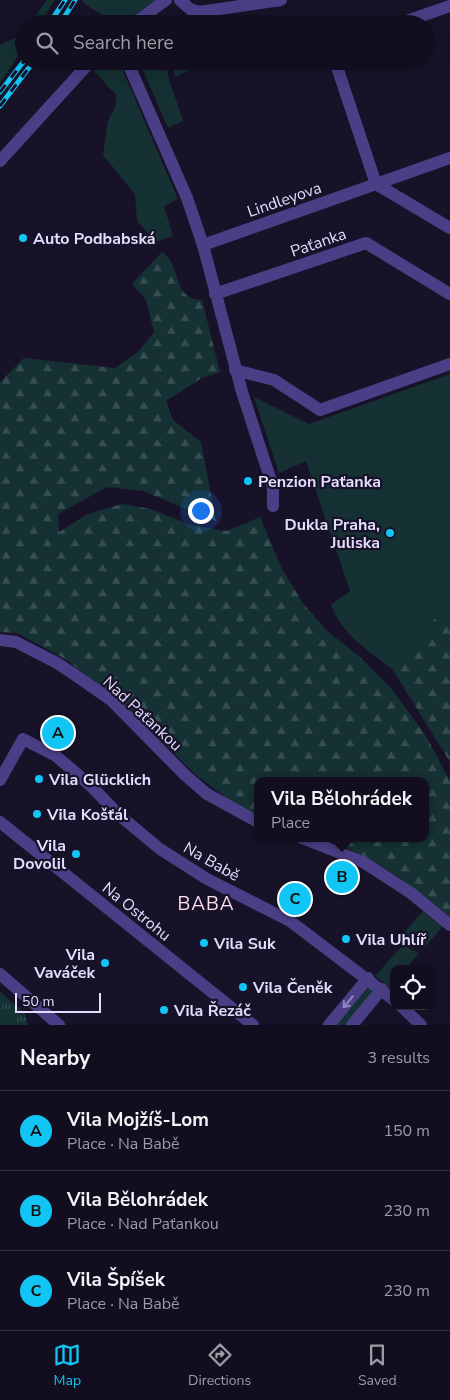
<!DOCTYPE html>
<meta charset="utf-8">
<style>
:root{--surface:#120e1f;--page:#1f1c2c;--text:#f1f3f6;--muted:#9c9ca4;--line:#312e3d;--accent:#11c5f5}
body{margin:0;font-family:"Nunito Sans",sans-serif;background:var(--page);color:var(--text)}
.controls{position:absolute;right:15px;bottom:15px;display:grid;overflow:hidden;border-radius:10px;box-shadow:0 5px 20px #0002}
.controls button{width:45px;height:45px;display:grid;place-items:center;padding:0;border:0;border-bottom:1px solid var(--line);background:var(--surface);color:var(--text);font:25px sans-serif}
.scale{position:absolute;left:15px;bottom:12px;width:86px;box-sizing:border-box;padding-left:5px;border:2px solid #e3dcfd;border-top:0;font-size:14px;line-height:18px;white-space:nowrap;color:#e3dcfd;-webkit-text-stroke:4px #181229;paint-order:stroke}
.you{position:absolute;left:200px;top:510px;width:18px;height:18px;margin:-12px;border:4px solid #fff;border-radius:50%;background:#1a73e8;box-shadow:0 0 0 8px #1a73e833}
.badge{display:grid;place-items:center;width:32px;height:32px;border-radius:50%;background:var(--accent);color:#111;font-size:16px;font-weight:700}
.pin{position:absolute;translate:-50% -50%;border:2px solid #fff;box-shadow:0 1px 5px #0006}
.popup{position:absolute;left:254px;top:777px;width:175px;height:65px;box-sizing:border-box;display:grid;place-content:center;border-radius:10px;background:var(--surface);filter:drop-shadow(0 1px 4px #0005);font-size:16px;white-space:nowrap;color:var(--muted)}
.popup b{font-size:19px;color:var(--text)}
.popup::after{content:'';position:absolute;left:50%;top:100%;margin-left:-10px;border:10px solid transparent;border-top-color:var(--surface)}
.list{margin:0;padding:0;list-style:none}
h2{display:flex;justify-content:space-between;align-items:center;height:65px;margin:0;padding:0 20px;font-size:21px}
h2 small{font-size:16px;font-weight:400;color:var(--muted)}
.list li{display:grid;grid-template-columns:32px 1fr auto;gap:15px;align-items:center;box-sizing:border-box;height:80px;padding:0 20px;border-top:1px solid var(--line)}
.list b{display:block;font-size:19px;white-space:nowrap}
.list p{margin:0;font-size:16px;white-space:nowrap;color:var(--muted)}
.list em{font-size:16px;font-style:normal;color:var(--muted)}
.icon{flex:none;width:28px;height:28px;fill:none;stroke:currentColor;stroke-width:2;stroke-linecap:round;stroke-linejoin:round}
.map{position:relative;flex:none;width:450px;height:1025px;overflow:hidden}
.search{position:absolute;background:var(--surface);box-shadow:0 5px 20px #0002;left:15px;right:15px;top:15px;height:55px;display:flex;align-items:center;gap:12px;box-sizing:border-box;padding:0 18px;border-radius:28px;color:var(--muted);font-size:19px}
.sheet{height:305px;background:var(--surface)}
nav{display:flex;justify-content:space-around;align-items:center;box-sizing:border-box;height:70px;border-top:1px solid var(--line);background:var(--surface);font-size:14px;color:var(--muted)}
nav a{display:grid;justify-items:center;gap:2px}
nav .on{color:var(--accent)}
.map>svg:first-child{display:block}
.grass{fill:#153133}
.forest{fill:url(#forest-firs)}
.park{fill:url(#park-tufts)}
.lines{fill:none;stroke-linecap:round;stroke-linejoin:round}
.minor{stroke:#4a3f86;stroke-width:12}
.rail-casing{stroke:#11c5f5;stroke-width:5}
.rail{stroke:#181229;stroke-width:3;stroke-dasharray:9;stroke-linecap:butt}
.oneway{stroke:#8f86bc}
.poi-dot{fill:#11c5f5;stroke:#181229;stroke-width:2}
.labels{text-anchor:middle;stroke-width:4.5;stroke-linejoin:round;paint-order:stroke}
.street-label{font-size:16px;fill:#e3dcfd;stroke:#181229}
.poi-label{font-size:16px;font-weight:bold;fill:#e3dcfd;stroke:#181229;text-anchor:start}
.quarter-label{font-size:19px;letter-spacing:1px;fill:#fedeef;stroke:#181229}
</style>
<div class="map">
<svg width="450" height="1025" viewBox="0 0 450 1025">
<defs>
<pattern id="forest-firs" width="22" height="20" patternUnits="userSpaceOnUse" patternTransform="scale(1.25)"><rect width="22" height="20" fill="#153133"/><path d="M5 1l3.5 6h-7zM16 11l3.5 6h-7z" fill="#374e51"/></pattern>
<pattern id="park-tufts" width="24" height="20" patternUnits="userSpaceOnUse" patternTransform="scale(1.25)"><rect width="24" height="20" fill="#153133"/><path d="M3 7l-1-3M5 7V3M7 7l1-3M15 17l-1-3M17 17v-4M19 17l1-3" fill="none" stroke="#374e51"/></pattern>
</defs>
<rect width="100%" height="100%" fill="#181229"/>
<g class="grass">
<polygon points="47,0 55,0 39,24 29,24"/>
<polygon points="83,0 156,0 121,24 116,24 82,2"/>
<polygon points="174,14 194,24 156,24"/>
<polygon points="24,31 24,47 0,83 0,45 21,35"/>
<polygon points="102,61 117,61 120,64 178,199 164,206 173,236 156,242 137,221 135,194 103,155 108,121 116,105 116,95 94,71"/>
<polygon points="139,61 166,61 168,76 183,121 168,128"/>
<polygon points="172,61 208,61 175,77"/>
<path d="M450 374V615L442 611 393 670C369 651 342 635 331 605L350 591 306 461 279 473 254 397 309 424Z"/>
<polygon points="423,911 442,927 426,946 403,934"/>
<polygon points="406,947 419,953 406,969 394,969 394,984 390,988 375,976 400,948"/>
<polygon points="369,987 374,991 347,1025 336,1025"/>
</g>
<g class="forest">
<path d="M162 252C183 267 171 299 202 300L220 372 202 378 166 401 173 420 201 442 216 521 143 491 107 487 58 514 59 532 88 514 122 504 151 509 190 525 227 531 260 517 281 567 302 602 327 631 360 657 391 688 426 736 450 781V917C411 884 370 854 321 838H426V781H258V816L232 802 196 775 115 697 65 659 17 633 0 632V382L24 358 115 368 138 352 154 332 146 300 132 284Z"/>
<polygon points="442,610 450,615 450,762 393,670"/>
</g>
<polygon class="park" points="0,992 25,1013 28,1025 0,1025"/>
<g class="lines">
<g class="minor">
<polyline points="180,0 190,9 199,12 281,0"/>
<polyline points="133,24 166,0"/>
<polyline points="398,24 450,6"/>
<polyline points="127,61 187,198 203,245 242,392 273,487 273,506"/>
<polyline points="335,61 376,184"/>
<polyline points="0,161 91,61"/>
<polyline points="376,184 450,228"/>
<polyline points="203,245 450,158"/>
<polyline points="215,294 366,243 450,294"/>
<polyline points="235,370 274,380 320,410 450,364"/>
<polyline points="0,640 16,642 57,663 75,675 111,700 185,775 207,794 258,822"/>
<polyline points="0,780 23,739 56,756 91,786 119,815 160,849 207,879 290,921 394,1000"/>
<polyline points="0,822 253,1025"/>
<polyline points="302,838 363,862 411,893 450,925"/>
<polyline points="0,974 59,1025"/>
<polyline points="401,1006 421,1025"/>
<polyline points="329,1025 368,978"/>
<polyline points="352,1025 382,989"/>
</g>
<defs>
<g id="rail">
<polyline points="49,24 65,0"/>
<polyline points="60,24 75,0"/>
<polyline points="0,92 24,61"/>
<polyline points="0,106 34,61"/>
</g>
</defs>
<use href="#rail" class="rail-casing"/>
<use href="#rail" class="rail"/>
</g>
<defs><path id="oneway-shaft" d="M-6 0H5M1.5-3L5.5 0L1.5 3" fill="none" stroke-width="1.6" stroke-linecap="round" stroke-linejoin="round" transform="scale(1.25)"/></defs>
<use class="oneway" href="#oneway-shaft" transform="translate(348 1002) rotate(130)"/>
<g class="poi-dot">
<circle cx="23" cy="238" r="5"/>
<circle cx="248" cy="481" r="5"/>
<circle cx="390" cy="533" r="5"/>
<circle cx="39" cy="779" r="5"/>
<circle cx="37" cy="814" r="5"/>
<circle cx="76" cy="854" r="5"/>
<circle cx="346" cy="939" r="5"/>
<circle cx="204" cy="943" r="5"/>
<circle cx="105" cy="963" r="5"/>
<circle cx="243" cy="987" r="5"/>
<circle cx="164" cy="1010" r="5"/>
</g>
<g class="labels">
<g class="street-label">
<text transform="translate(284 199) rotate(-19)" y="6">Lindleyova</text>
<text transform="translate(318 242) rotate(-19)" y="6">Paťanka</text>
<text transform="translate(143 713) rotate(43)" y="6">Nad Paťankou</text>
<text transform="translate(212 861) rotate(30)" y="6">Na Babě</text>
<text transform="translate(137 911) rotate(39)" y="6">Na Ostrohu</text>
</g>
<g class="poi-label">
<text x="33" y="244">Auto Podbabská</text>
<text x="258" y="487">Penzion Paťanka</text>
<text x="380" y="530" text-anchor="end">Dukla Praha,<tspan x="380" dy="18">Juliska</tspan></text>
<text x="49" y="785">Vila Glücklich</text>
<text x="47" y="820">Vila Košťál</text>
<text x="66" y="851" text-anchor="end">Vila<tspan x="66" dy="18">Dovolil</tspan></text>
<text x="356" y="945">Vila Uhlíř</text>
<text x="214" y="949">Vila Suk</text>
<text x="95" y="960" text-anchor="end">Vila<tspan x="95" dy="18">Vaváček</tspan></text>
<text x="253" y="993">Vila Čeněk</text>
<text x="174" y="1016">Vila Řezáč</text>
</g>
<g class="quarter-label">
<text x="206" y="910">BABA</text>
</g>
</g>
</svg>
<div class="controls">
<button><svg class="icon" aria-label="locate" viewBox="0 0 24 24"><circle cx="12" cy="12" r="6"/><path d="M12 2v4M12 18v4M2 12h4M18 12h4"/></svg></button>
</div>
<div class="scale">50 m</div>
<div class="you"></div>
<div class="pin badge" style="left:58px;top:733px">A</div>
<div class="pin badge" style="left:342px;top:877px">B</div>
<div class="popup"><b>Vila Bělohrádek</b>Place</div>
<div class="pin badge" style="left:295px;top:899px">C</div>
<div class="search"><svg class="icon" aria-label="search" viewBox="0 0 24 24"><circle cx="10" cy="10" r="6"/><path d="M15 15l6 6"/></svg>Search here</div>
</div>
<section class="sheet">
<h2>Nearby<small>3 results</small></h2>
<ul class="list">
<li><span class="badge">A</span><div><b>Vila Mojžíš-Lom</b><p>Place · Na Babě</p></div><em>150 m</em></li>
<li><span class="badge">B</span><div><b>Vila Bělohrádek</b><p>Place · Nad Paťankou</p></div><em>230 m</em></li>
<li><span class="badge">C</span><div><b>Vila Špíšek</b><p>Place · Na Babě</p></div><em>230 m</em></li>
</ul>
</section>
<nav>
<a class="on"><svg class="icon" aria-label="map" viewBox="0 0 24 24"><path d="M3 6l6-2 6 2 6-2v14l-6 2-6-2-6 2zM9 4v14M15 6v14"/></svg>Map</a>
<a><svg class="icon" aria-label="directions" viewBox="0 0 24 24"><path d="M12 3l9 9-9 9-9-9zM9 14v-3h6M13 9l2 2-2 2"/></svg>Directions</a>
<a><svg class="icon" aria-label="saved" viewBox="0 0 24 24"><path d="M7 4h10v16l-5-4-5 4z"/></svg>Saved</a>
</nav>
